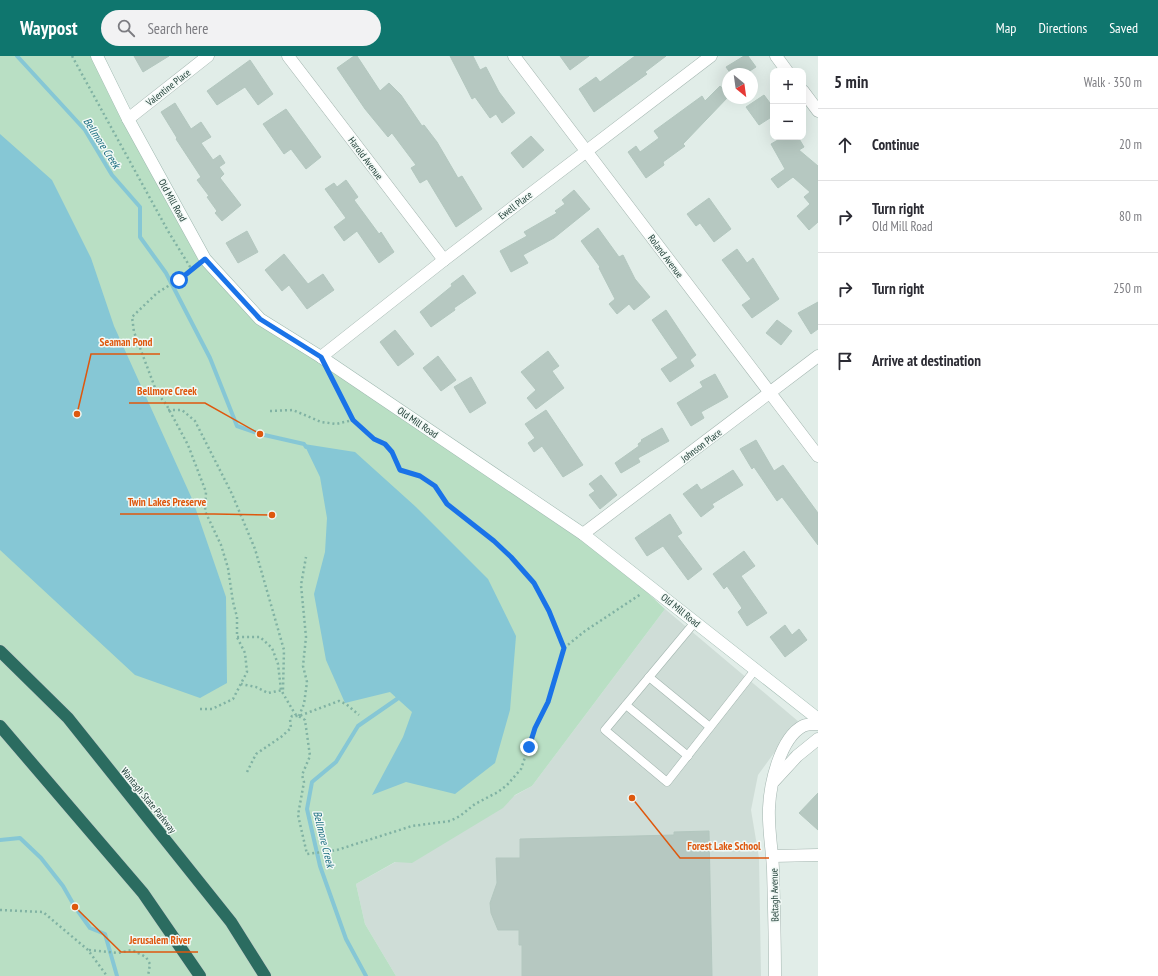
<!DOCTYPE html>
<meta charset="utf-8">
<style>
:root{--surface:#fff;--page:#f2f2f3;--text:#2b2b33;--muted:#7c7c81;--line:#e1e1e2;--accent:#0f766e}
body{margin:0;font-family:"PT Sans Narrow",sans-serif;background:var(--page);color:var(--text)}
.controls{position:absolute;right:12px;top:12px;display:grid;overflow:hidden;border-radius:8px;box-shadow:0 4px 16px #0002}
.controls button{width:36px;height:36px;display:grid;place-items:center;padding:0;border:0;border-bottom:1px solid var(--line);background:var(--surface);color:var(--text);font:20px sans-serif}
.compass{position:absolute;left:722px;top:12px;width:36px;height:36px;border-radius:50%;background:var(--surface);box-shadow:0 4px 16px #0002;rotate:151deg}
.stop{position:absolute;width:12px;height:12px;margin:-9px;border:3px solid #1a73e8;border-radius:50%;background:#fff}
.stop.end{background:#1a73e8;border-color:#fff;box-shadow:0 1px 4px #0008}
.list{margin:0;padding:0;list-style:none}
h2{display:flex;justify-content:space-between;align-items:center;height:52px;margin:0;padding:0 16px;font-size:17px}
h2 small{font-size:13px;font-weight:400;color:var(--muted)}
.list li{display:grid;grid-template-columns:26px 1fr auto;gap:12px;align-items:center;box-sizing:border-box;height:72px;padding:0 16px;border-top:1px solid var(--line)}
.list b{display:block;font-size:15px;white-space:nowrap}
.list p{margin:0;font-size:13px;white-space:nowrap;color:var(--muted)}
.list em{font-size:13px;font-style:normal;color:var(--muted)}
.icon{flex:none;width:22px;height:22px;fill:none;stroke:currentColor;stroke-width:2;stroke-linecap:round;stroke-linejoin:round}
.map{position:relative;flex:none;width:818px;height:920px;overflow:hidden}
header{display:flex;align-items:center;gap:24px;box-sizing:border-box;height:56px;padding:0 20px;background:var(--accent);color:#fff}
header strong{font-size:19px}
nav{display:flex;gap:22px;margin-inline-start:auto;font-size:14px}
.search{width:280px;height:36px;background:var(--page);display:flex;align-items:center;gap:10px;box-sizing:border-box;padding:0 14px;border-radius:22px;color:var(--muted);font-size:15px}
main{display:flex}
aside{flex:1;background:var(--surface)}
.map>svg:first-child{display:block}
.built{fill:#cfddd7}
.green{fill:#b9dfc4}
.water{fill:#86c7d5}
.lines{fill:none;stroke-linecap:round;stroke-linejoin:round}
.stream{stroke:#86c7d5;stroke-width:4}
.building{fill:#b6c8c1;stroke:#b3c7bf}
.lane-casing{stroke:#a3b5af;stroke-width:9}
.street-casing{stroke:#a3b5af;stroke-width:13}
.secondary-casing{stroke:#9fb9b0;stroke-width:13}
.highway-casing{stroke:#c1c9c7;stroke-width:13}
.path{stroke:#80b2a3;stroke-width:2.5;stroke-dasharray:2 3;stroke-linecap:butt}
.lane{stroke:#fff;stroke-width:8}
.street{stroke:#fff;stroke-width:12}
.secondary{stroke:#fff;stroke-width:12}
.highway{stroke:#2b6c60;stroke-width:12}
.route{stroke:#1a73e8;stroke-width:5}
.labels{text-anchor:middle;stroke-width:3;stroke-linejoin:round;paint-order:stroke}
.street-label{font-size:10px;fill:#203f37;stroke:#f2f9f6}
.water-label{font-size:11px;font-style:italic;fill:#176b7e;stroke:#f2f9f6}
.leader{fill:none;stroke:#de580e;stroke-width:1.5}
.callout-dot{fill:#de580e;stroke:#f2f9f6;stroke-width:1.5}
.callout-label{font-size:11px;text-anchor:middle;font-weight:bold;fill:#de580e;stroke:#f2f9f6;stroke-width:3;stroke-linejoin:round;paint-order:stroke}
</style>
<header>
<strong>Waypost</strong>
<div class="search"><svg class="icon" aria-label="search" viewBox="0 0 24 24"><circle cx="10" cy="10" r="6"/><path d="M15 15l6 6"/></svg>Search here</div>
<nav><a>Map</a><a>Directions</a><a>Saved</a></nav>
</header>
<main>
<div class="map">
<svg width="818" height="920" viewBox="0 0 818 920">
<rect width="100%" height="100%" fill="#e1ede8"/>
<polygon class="built" points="665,553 799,666 782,686 758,719 751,754 759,802 761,920 396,920 365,868 356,828 532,730"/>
<polygon class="green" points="0,0 91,0 134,85 242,252 620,511 665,553 532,730 515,739 503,752 412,807 395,806 356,828 365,868 396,920 0,920"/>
<g class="water">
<polygon points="0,78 52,124 91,202 114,270 193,445 226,541 227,627 200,642 135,619 0,494"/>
<polygon points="304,388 355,396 416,451 488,523 516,580 510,654 495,707 455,738 406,726 372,739 403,681 412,656 390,636 345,647 326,604 314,538 325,496 327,462 320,421"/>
</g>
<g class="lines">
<g class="stream">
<polyline points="17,0 85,74 112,119 140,151 140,181 166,217 210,302 237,370 260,378 304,388 306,391"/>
<polyline points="0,784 20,782 41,802 63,830 75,851 90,872 105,878 117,920"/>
<polyline points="366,920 346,883 320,810 307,753 312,726 336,706 358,670 397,643 399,639"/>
</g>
</g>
<g class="building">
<polygon points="134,0 169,0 143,16"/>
<polygon points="354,0 357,0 380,35 389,27 401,39 422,70 424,69 437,86 458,122 462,120 482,153 456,171 427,123 420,127 411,112 416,109 392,77 388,81 365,53 337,12"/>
<polygon points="450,0 473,0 480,14 486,11 499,36 515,57 502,67 496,58 490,62 475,41 472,43"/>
<polygon points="560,0 589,0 570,14"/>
<polygon points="635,0 666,0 645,16 647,18 594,56 579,33 596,21 600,26"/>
<polygon points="744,0 748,0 756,11 745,18 731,18 726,11"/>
<polygon points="250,4 273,38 258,49 245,31 217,49 207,35"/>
<polygon points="720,30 728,37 728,41 683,88 685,90 663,106 664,109 646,122 628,96 636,90 640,96 659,82 654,75 702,40 705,45"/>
<polygon points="764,39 773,51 773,60 759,69 746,51"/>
<polygon points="175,47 191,73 201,66 211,81 201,87 213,104 220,99 225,107 219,111 224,118 220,122 241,149 222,165 215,157 217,155 207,141 209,140 197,124 201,121 176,83 177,82 161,56"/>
<polygon points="286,53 321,101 306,113 291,93 284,98 263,68"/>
<polygon points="531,80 544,94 523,112 511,97"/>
<polygon points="783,81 798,81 804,91 799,94 818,110 818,166 809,174 797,160 810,148 804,141 810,136 793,121 778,132 771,123 785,113 771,88"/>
<polygon points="346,124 358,141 354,144 379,178 381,176 394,196 379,207 357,175 344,185 334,171 346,162 325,133 334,127 337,131"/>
<polygon points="574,134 590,153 554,182 523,199 528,207 511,216 500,195 527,180 524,176 557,157 555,155 565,148 562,144"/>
<polygon points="709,142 731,173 714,186 700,167 696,170 687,158"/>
<polygon points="598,172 619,201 623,199 635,223 650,241 634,254 629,248 617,258 609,248 615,243 599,212 600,211 581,185"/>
<polygon points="247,175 258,196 238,207 226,187"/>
<polygon points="737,193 747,207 753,202 779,243 752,262 742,249 751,243 722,204"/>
<polygon points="284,198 308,228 323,218 334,234 307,253 289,229 282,235 265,214"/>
<polygon points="463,219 476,237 454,252 455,254 431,271 420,256 452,230 451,228"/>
<polygon points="818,246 818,273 811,278 798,257"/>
<polygon points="666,254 696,299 690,304 694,310 670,326 661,313 678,302 652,264"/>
<polygon points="777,264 792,275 781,289 766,277"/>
<polygon points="395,274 414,298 398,310 380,286"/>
<polygon points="548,295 559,310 552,315 564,332 536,353 527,342 536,334 521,316"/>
<polygon points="438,300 456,324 441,335 423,312"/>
<polygon points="715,318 728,341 701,356 704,362 691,370 677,347 703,331 700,326"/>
<polygon points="471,321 486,347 470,357 454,331"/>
<polygon points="546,354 583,409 563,421 542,390 534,396 528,387 535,382 525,368"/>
<polygon points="662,372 669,385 638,402 640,406 621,417 615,407 639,390 638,388 642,385 641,384"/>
<polygon points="756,384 774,415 783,409 818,457 818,489 782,441 777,445 754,411 752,413 740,393"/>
<polygon points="733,414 743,429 712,448 714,451 701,461 683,438 697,428 701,434"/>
<polygon points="601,419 617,439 600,453 589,439 595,435 589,428"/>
<polygon points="670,458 682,477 677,480 702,513 688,524 663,490 647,500 635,482"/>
<polygon points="744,495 755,510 741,520 767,557 747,570 738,556 742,552 727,530 724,533 713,518"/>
<polygon points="785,569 792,579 799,573 807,584 785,601 770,581"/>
<polygon points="818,737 818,774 799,757"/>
<polygon points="709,775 712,920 522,920 522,889 519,889 519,874 498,874 491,857 490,847 497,827 496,802 520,802 520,783 674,779 674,776"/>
</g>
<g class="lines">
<defs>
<g id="lane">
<polyline points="695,566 605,674 667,726 755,614"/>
<polyline points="649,621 710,671"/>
<polyline points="626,649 688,700"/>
</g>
<g id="street">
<polyline points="288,0 444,204"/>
<polyline points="514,0 818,400"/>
<polyline points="776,0 787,15"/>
<polyline points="803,35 818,55"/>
<polyline points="128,63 208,0"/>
<polyline points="321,301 444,204 711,0"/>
<polyline points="583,478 818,300"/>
<polyline points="774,725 797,700 818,683"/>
<polyline points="773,800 818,799"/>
<path d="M775 920C775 884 774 849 773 813 772 793 768 772 769 752 770 728 780 682 803 670 807 668 813 668 818 668"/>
</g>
<polyline id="secondary" points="97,0 128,63 205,203 260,263 321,301 583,478 818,663"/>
<g id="highway">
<polyline points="0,595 68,662 231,866 265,920"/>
<polyline points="0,670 143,837 200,920"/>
</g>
</defs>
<use href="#lane" class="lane-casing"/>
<use href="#street" class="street-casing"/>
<use href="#secondary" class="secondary-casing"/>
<use href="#highway" class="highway-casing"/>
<g class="path">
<polyline points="72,0 168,175 192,214"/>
<polyline points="197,210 183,221 157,237 132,261 134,276 157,337 166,348 188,389 206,436 205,455 221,489 228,512 233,546 237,561 237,581 260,581 272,592 278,608 281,634 295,658 305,664 310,700 302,719 304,726 298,759 307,798 337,794 412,770 450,765 460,760 475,748 498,736 507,729 521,713 535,672 548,646 564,592 585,575 641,538"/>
<polyline points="332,323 353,364 374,383 385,388 392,396 400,414 420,419 435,430 447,448 494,485 511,501 534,527 549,555 564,592"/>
<polyline points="168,354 182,354 195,365 232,438 255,493 284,594 283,634 268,637 256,631 241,628"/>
<polyline points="270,355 293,354 321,366 336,368 353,364"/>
<polyline points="200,653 212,653 233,643 247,616 245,597 237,581"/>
<polyline points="299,660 304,648 307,626 303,610 306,581 301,529 306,501"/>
<polyline points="247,716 256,698 281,681 291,672 290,663 292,660 299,660 339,645 346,648 359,659"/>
<polyline points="0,854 43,856 88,894 107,920"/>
<polyline points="89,894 118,897 132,894 146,901 150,908 148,920"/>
</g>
<use href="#lane" class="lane"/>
<use href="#street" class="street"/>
<use href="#secondary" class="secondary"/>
<use href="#highway" class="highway"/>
</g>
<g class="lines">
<polyline class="route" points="179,224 205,203 260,263 321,301 353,364 374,383 385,388 392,396 400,414 420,420 435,430 447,448 494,485 511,501 534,527 549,555 564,592 548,646 535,672 529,691"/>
</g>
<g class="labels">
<g class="street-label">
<text transform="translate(168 31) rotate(-38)" y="4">Valentine Place</text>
<text transform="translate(366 102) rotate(53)" y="4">Harold Avenue</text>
<text transform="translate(173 144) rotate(61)" y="4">Old Mill Road</text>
<text transform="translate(515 149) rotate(-37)" y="4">Ewell Place</text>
<text transform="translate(666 200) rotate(53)" y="4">Roland Avenue</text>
<text transform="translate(418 366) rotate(34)" y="4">Old Mill Road</text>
<text transform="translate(701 389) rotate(-37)" y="4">Johnson Place</text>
<text transform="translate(681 554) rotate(39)" y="4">Old Mill Road</text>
<text transform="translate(149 744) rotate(51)" y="4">Wantagh State Parkway</text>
<text transform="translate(774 839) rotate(-91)" y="4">Beltagh Avenue</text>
</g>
<g class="water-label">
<text transform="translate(102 87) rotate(57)" y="4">Bellmore Creek</text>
<text transform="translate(324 783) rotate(76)" y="4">Bellmore Creek</text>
</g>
</g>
<path class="leader" d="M77 358L91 298H160M260 378L205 347H129M272 459L214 458H120M632 742L680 802H769M75 851L121 896H198"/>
<g class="callout-dot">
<circle cx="77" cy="358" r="4"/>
<circle cx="260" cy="378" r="4"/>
<circle cx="272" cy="459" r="4"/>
<circle cx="632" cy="742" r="4"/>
<circle cx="75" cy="851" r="4"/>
</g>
<g class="callout-label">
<text x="126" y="290">Seaman Pond</text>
<text x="167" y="339">Bellmore Creek</text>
<text x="167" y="450">Twin Lakes Preserve</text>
<text x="724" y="794">Forest Lake School</text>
<text x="160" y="888">Jerusalem River</text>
</g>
</svg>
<div class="controls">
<button>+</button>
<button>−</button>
</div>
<svg class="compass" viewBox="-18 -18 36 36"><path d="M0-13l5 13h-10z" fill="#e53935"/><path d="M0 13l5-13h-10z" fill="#7c7c81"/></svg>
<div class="stop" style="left:179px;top:224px"></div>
<div class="stop end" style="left:529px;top:691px"></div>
</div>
<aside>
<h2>5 min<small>Walk · 350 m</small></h2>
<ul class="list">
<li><svg class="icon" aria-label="ahead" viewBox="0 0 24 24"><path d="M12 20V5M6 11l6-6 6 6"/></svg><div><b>Continue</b></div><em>20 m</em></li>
<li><svg class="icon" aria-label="right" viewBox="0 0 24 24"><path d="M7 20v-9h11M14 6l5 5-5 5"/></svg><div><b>Turn right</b><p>Old Mill Road</p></div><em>80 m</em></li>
<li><svg class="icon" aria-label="right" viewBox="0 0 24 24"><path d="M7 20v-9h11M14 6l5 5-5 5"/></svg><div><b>Turn right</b></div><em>250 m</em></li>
<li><svg class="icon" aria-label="arrive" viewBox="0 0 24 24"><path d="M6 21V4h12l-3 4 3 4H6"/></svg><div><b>Arrive at destination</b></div></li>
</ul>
</aside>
</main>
